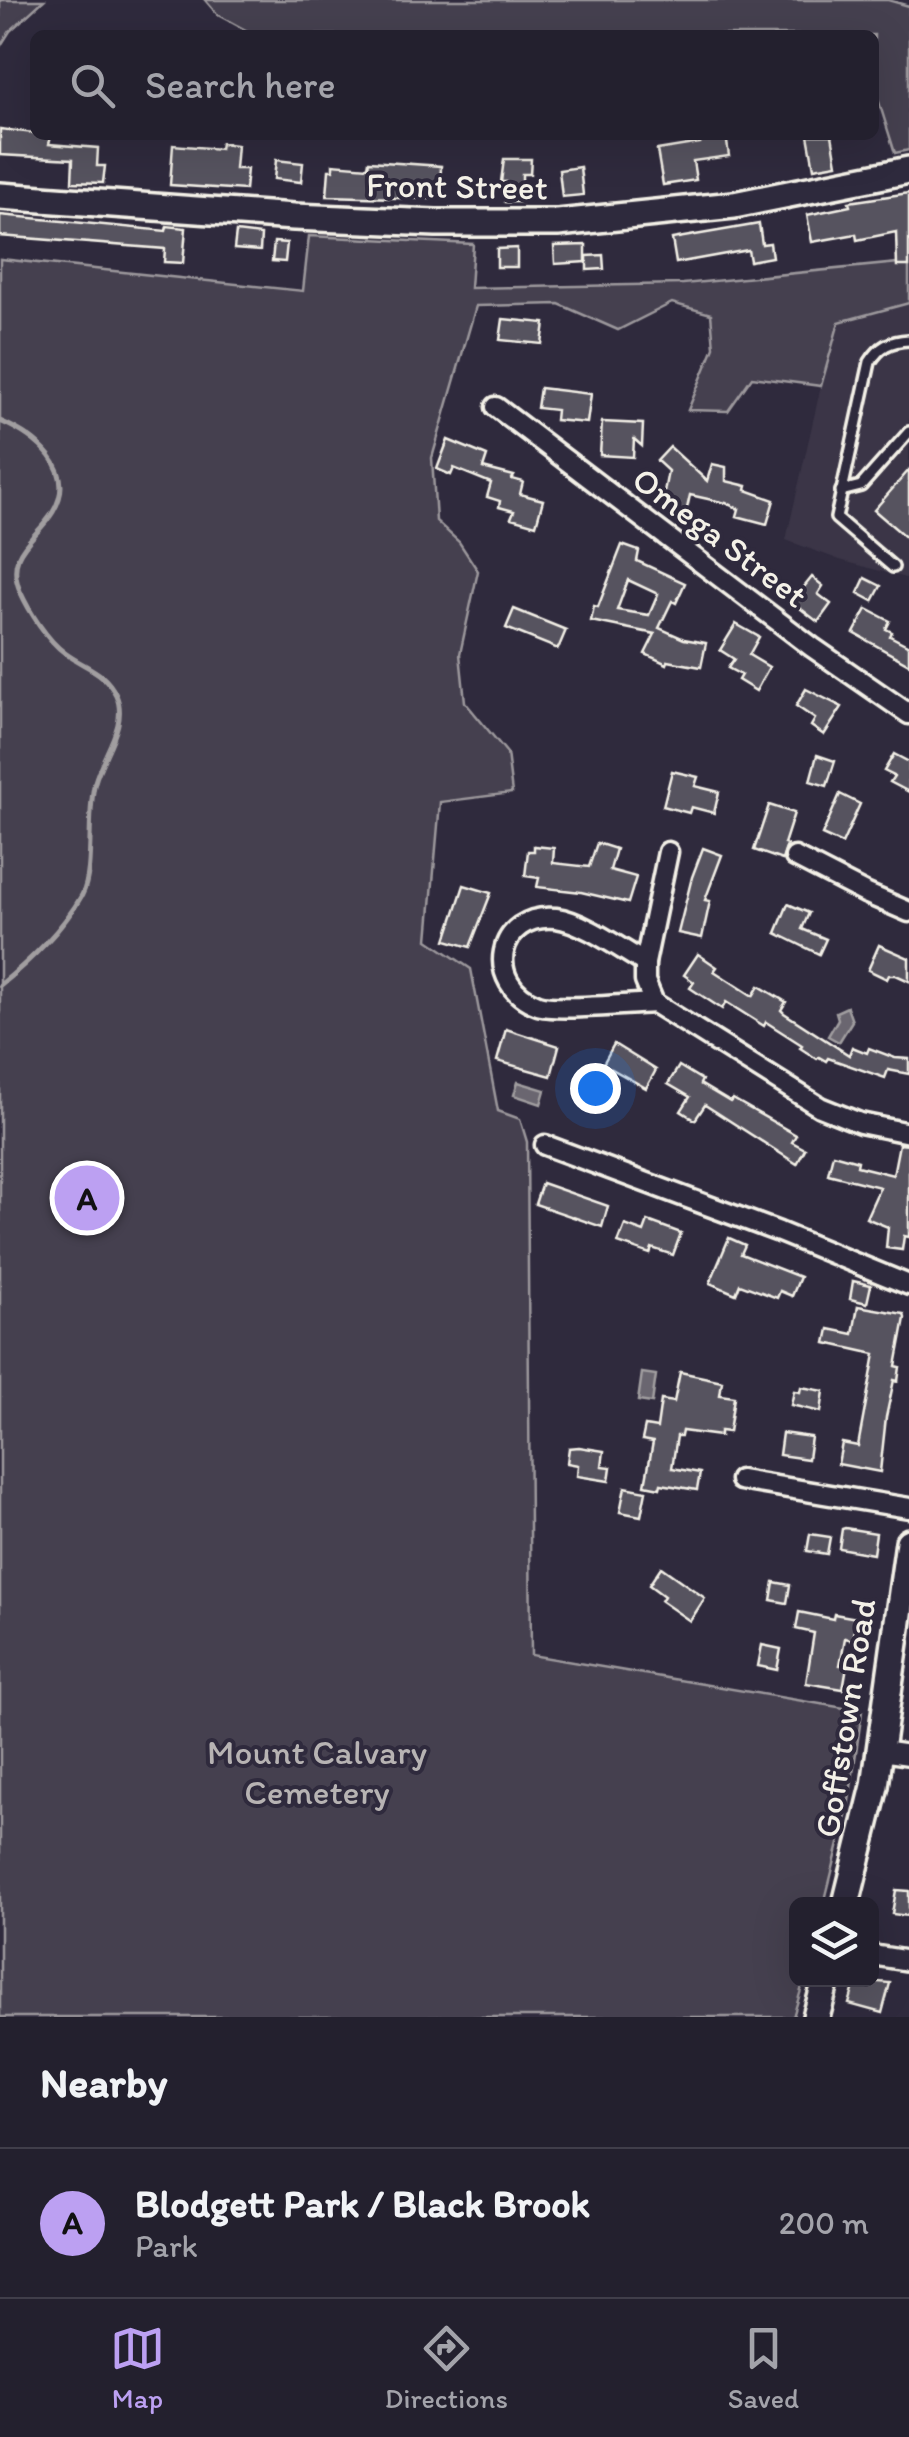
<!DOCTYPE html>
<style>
:root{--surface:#23202e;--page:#2f2d3a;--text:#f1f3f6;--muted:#a3a3aa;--line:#403e4a;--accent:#bca0f2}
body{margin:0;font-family:Itim,sans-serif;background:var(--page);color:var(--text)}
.controls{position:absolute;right:30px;bottom:30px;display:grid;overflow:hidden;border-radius:15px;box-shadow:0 10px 40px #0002}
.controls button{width:90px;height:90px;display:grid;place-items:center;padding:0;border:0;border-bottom:2px solid var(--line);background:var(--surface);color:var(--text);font:50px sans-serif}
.you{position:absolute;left:595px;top:1088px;width:35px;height:35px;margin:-25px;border:8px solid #fff;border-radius:50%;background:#1a73e8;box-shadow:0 0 0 15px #1a73e833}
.badge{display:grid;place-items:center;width:65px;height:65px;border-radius:50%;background:var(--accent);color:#111;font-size:32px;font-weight:700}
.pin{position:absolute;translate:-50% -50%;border:5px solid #fff;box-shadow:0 2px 10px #0006}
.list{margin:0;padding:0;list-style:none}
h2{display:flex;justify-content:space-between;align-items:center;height:130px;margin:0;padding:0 40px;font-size:42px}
h2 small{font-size:32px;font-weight:400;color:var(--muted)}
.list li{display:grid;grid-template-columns:65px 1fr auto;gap:30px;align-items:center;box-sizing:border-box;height:150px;padding:0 40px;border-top:2px solid var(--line)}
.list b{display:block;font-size:38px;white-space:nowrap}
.list p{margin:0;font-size:32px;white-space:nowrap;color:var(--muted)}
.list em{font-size:32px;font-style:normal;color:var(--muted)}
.icon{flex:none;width:55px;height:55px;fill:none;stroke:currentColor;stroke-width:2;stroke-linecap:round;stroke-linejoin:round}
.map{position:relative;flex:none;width:909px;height:2017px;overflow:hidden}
.search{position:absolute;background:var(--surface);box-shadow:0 10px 40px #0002;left:30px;right:30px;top:30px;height:110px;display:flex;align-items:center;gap:25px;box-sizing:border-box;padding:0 35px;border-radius:15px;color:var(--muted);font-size:38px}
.sheet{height:280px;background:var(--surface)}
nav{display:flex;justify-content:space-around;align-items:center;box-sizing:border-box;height:140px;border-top:2px solid var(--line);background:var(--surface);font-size:28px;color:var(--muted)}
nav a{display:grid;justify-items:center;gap:5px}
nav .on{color:var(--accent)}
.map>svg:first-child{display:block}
.built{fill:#3b3647}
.green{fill:#454050;stroke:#9c989c;stroke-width:2.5}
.water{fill:#6a6670;stroke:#a19ea0;stroke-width:2.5}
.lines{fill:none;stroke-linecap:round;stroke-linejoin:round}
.stream{stroke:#a19ea0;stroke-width:5}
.building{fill:#56525f;stroke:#f4f1e8;stroke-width:2.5;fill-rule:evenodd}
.service-casing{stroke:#f4f1e8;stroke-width:16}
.minor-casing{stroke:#f4f1e8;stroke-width:25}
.secondary-casing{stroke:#f4f1e8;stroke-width:32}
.service{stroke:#2f2a3d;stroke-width:9}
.minor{stroke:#2f2a3d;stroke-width:18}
.secondary{stroke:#2f2a3d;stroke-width:25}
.labels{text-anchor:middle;stroke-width:8;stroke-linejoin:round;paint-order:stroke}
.street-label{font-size:35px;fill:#f4f1e8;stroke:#2f2a3d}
.park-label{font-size:35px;fill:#b7b3b3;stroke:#2f2a3d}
</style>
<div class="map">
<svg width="909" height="2017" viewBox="0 0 909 2017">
<rect width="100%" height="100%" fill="#2f2a3d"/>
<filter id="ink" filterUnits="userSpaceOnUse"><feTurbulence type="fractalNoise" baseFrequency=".01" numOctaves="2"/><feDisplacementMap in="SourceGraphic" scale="20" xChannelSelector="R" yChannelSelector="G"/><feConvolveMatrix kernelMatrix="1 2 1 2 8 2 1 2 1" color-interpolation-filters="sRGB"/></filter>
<g filter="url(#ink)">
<polygon class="built" points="909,303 909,579 840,560 786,540 821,386 839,322"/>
<g class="green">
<polygon points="0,0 44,0 10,31 0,47"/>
<polygon points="205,0 888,0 909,6 909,150 895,153 874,86 874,35 255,35 218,15"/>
<polygon points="309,236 473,244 470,288 683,284 909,262 909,303 839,322 821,386 752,377 728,411 688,410 714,347 711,314 672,303 618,330 559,304 476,306 432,458 436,521 459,542 478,571 460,654 465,702 507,753 512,793 440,802 428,940 471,969 498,1111 520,1119 527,1142 531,1655 862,1711 848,1808 824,1904 796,1904 796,1980 804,1980 793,2017 0,2017 0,259 303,291"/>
</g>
<g class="water">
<polygon points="847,1007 852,1021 839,1042 828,1036 838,1019 836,1012"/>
<polygon points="518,1082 545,1090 541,1104 514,1095"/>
<polygon points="642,1373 656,1375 652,1403 638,1401"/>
</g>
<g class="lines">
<path class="stream" d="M0 421C35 436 79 469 53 512 36 540 4 551 20 591 29 611 47 640 65 653 85 668 104 670 116 695 129 724 102 755 95 782 86 813 95 869 82 895 64 928 29 962 0 985"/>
</g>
<g class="building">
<polygon points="0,129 51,135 49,144 98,148 97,166 105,166 103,183 72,182 73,159 0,155"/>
<polygon points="698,135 726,135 729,156 693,161 696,180 663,185 657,150 700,143"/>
<polygon points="808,135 832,135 837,164 814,168"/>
<polygon points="221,143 237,145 235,169 247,169 245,190 170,185 173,145 220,149"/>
<polygon points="504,159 531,159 530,174 522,174 522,202 505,202 505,182 501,182"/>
<polygon points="276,160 303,163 301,182 274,179"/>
<polygon points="369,161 441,166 440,190 432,189 432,199 327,196 329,170 333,170 333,164 368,167"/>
<polygon points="580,167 583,195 562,197 559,170"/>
<polygon points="909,193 909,266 897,266 896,232 857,240 856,234 812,242 807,215 850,206 849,202"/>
<polygon points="0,215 166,231 167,226 186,228 183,263 164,262 165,249 0,236"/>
<polygon points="759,224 762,244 770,243 772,257 750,261 748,250 676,263 672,239"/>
<polygon points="236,232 261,235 260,251 234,249"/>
<polygon points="274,242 287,243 285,262 272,261"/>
<polygon points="586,245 586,262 555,264 554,246"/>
<polygon points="517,248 517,267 497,267 497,249"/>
<polygon points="603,255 604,269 587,270 587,256"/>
<polygon points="503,319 545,323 542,344 500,340"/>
<polygon points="540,388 591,394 587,423 555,420 556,410 537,408"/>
<polygon points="602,422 643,424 642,446 634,439 633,457 600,455"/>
<polygon points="448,440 487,456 483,468 514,476 512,479 523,482 520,494 543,500 536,525 511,518 514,511 499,507 500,501 487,497 491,483 454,468 451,475 437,469"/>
<polygon points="670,447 707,481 712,464 726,467 726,481 747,486 746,490 774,500 767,524 737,516 739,509 726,503 690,495 686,513 661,508 668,471 657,461"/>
<polygon points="909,470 909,540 874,510"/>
<path d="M622 545 639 551 637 561 685 583 676 603 672 601 659 628 684 639 706 643 701 667 668 661 667 664 645 654 655 634 591 621 594 606 598 607ZM628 580 658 594 649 615 617 610Z"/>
<polygon points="812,577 823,586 818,594 831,604 818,622 792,602"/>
<polygon points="865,578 881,586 873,601 858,593"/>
<polygon points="514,609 566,630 558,649 506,628"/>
<polygon points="867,609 890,621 886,629 892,632 890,636 909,646 909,664 854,633"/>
<polygon points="736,624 759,637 749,655 769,667 756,691 738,680 741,675 728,668 734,659 720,650"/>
<polygon points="806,689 842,707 824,735 811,726 815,719 796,706"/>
<polygon points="894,754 909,762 909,792 890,782 894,776 884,771"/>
<polygon points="817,755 835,761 827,786 810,781"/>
<polygon points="672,771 698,777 695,786 719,792 714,813 691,807 689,813 663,806"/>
<polygon points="840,794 860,804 842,844 822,835"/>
<polygon points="769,805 794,813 784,844 787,845 782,860 754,850"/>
<polygon points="597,843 616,849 610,870 636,877 628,903 581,892 537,887 539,878 525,876 528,851 534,851 534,846 554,848 553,863 589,867"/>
<polygon points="703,848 722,855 705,900 710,901 702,938 678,933 692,877"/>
<polygon points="464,885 491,893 470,947 446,940"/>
<polygon points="788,904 809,913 802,929 826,939 819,954 776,933"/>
<polygon points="879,945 909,958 909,981 896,975 889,975 887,979 868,970"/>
<polygon points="698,954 717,967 714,971 753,996 759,986 786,1002 781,1010 784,1013 849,1055 852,1047 867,1053 869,1048 895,1058 909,1059 909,1074 888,1070 885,1078 828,1058 826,1061 819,1057 817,1059 800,1048 802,1045 766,1022 764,1026 726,1002 722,1009 690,988 694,982 684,975"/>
<polygon points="506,1029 559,1046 551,1076 497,1061"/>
<polygon points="614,1044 656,1070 646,1088 603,1064"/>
<polygon points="679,1066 702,1080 700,1084 730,1102 733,1099 796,1135 792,1142 805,1149 797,1164 705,1105 695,1120 681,1111 690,1097 668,1084"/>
<polygon points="899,1144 909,1145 909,1237 904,1236 902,1250 886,1248 888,1227 866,1218 880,1187 828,1174 833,1154 858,1161 857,1166 893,1175"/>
<polygon points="542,1183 608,1206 602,1227 535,1204"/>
<polygon points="648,1221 681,1233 673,1255 652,1248 650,1254 618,1243 625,1225 644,1232"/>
<polygon points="729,1238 745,1245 741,1254 800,1277 792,1296 780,1291 777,1298 740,1284 736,1294 710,1283"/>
<polygon points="853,1281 871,1285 867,1303 850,1299"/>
<polygon points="858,1306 904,1314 905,1318 896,1366 900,1367 898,1381 894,1380 886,1417 880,1472 838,1464 842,1443 858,1446 875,1354 826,1343 829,1329 853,1334"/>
<polygon points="680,1372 722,1381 720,1395 734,1397 729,1432 720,1431 720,1436 682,1431 681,1436 677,1436 672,1468 700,1473 697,1490 661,1484 660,1488 645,1485 653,1442 642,1440 645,1426 657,1428 661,1400 674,1402"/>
<polygon points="801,1387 824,1391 821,1412 791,1405 794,1391 800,1392"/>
<polygon points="782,1433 811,1437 808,1459 779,1455"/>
<polygon points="579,1447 604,1451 602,1466 611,1467 609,1481 577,1476 578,1465 567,1463 569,1448"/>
<polygon points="625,1487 646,1491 641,1516 620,1512"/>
<polygon points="845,1528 876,1533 873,1554 839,1548 842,1529"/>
<polygon points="810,1534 830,1537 827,1554 807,1551"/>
<polygon points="661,1567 705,1598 690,1621 661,1601 664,1596 649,1585"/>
<polygon points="774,1582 790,1585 787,1603 771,1600"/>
<polygon points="799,1612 833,1619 834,1614 857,1618 853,1640 845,1638 840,1665 847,1666 843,1689 806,1683 814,1633 796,1629"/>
<polygon points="762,1645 781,1649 777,1670 758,1666"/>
<polygon points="896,1890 909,1891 909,1916 892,1914"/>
<polygon points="856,1980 890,1983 882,2013 849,2004"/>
</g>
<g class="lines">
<defs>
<g id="service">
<polyline points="841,491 861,486 909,432"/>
<path d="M893 567 836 518 870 362C880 346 890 341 909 340"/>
</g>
<g id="minor">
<polyline points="496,407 812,647 909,714"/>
<polyline points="668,852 645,963 645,981 654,1003 820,1107 860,1123 909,1133"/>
<polyline points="795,857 865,893 909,912"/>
<path d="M645 963C621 949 582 921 556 918 496 912 483 985 538 1005 554 1011 632 1004 654 1003"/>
<polyline points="545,1145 779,1232 909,1285"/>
<polyline points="740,1480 909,1508"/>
<polyline points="881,1751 909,1755"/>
<polyline points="872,1955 909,1961"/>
</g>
<g id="secondary">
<polyline points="0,196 294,217 436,223 558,223 734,205 909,170"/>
<polyline points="846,1904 875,1786 909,1542"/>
<polyline points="816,2017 826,1980"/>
</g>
</defs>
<use href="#service" class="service-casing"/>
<use href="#minor" class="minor-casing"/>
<use href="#secondary" class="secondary-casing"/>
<use href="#service" class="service"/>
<use href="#minor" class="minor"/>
<use href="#secondary" class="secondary"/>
</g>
</g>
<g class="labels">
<g class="street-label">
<text transform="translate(457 186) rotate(1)" y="12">Front Street</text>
<text transform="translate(720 537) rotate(37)" y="12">Omega Street</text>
<text transform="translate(845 1718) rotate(-81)" y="12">Goffstown Road</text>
</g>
<g class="park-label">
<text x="317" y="1764">Mount Calvary<tspan x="317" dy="40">Cemetery</tspan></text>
</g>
</g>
</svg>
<div class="controls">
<button><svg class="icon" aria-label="layers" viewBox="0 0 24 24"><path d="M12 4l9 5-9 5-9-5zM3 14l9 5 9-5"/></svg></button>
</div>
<div class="you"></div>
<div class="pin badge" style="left:87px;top:1198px">A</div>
<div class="search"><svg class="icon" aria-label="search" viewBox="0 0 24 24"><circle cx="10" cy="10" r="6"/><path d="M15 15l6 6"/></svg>Search here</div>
</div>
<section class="sheet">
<h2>Nearby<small></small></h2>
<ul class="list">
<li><span class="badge">A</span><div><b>Blodgett Park / Black Brook</b><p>Park</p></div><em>200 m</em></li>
</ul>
</section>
<nav>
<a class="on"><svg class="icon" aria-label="map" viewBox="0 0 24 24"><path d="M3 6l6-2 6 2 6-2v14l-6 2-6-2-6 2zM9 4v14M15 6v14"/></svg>Map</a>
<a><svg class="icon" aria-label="directions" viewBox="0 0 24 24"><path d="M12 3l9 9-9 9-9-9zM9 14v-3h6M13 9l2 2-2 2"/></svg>Directions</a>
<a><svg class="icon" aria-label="saved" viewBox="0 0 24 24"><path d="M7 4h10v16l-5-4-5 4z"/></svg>Saved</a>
</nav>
